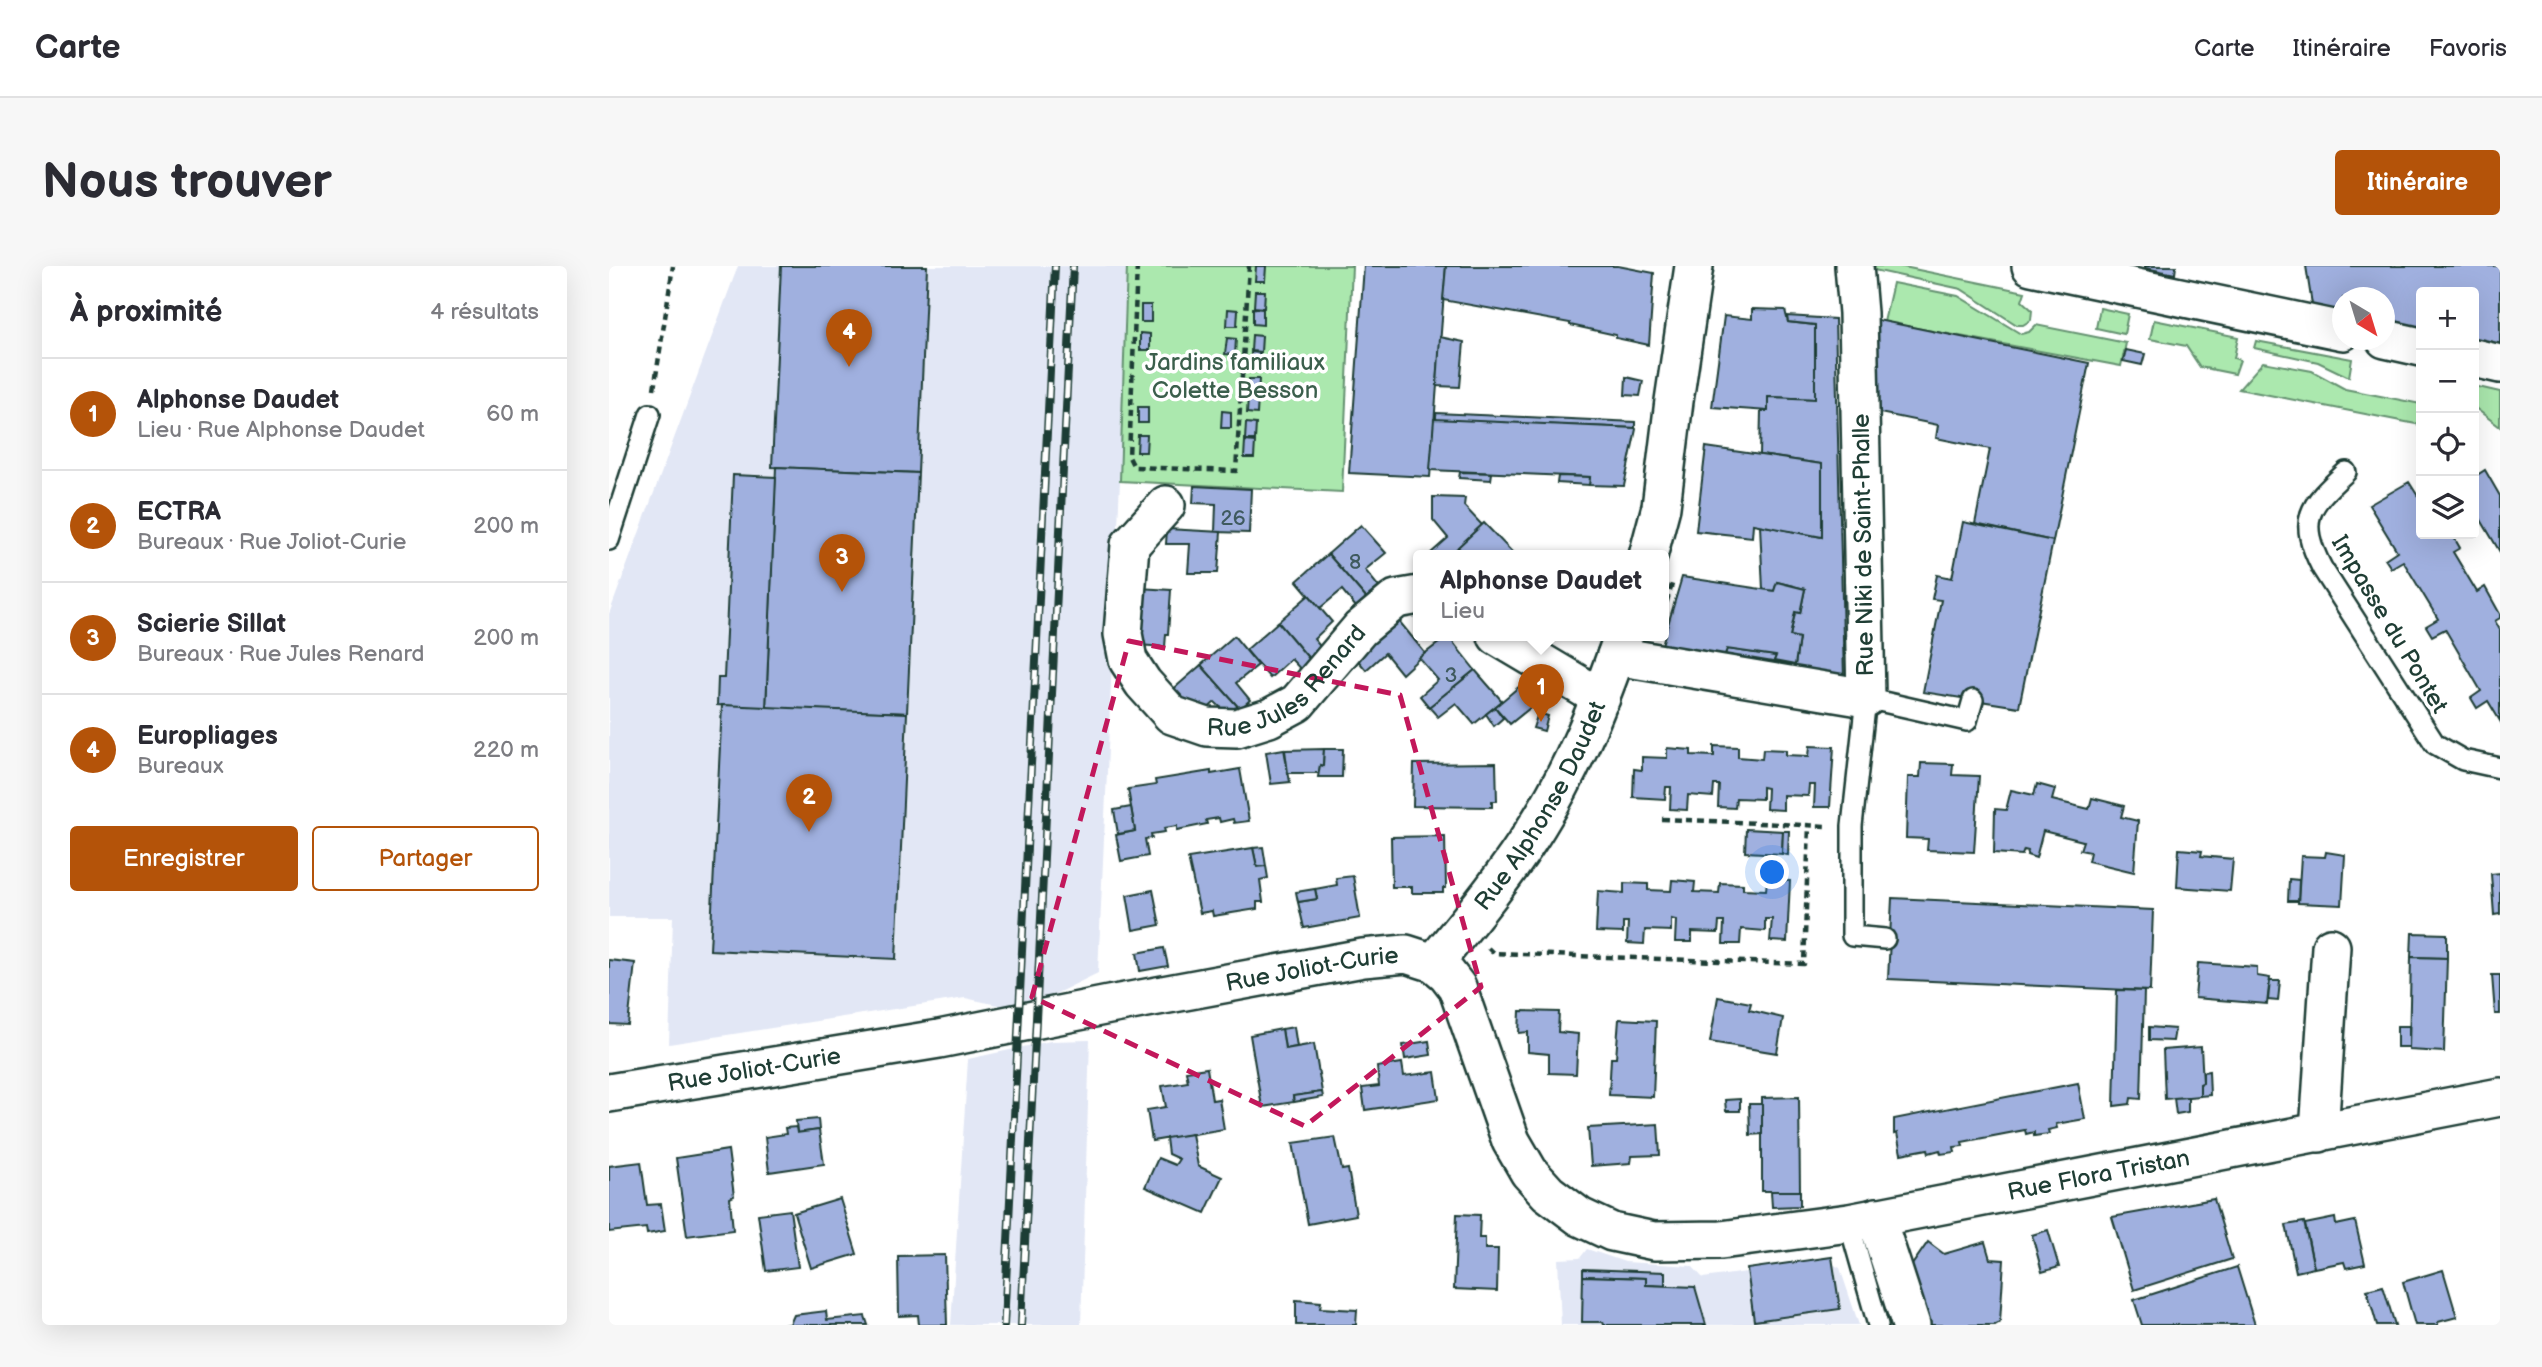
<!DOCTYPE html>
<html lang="fr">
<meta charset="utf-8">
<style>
:root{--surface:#fff;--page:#f7f7f7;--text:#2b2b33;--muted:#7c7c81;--line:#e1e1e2;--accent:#b45309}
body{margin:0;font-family:"Balsamiq Sans",sans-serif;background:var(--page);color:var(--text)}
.controls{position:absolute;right:21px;top:21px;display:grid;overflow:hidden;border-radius:7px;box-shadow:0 7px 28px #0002}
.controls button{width:63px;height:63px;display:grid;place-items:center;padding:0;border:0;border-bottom:2px solid var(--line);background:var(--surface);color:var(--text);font:35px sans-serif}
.compass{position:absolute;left:1723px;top:21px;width:63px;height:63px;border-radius:50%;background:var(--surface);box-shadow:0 7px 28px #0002;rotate:142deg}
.you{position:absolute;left:1164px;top:607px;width:24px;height:24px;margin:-18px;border:5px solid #fff;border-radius:50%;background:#1a73e8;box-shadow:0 0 0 10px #1a73e833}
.badge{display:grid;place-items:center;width:46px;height:46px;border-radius:50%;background:var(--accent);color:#fff;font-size:23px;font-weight:700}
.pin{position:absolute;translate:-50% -58px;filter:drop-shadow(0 2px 4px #0008)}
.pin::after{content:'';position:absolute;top:37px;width:24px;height:21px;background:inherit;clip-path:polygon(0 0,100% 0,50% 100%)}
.popup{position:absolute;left:804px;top:284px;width:256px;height:91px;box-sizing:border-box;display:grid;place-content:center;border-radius:7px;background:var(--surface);filter:drop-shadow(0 2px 5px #0005);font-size:23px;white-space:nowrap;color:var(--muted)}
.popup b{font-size:26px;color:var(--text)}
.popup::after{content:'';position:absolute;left:50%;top:100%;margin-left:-14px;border:14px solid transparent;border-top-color:var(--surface)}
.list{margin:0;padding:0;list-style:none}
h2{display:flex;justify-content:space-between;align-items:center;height:91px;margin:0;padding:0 28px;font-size:30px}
h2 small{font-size:23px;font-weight:400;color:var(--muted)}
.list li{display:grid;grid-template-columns:46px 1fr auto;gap:21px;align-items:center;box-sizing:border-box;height:112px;padding:0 28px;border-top:2px solid var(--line)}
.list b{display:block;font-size:26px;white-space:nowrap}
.list p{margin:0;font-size:23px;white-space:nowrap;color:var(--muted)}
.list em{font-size:23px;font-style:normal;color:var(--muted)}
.actions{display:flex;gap:14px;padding:21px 28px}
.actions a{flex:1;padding:16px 0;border:2px solid var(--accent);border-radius:7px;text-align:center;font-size:24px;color:var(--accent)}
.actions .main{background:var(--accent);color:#fff}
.icon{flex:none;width:38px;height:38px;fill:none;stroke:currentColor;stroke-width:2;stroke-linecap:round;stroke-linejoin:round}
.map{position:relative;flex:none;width:1891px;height:1059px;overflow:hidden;border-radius:7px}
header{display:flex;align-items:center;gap:42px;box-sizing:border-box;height:98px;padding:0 35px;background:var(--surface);border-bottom:2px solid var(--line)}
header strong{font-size:33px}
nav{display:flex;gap:38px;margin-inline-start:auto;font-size:24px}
.intro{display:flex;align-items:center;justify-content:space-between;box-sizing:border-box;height:168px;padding:0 42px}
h1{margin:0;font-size:49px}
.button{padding:18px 32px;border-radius:7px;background:var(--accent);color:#fff;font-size:24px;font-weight:700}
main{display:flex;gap:42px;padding:0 42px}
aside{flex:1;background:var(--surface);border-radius:7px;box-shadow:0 7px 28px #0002}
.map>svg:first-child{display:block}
.built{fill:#e2e7f5}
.green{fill:#abe8ae;stroke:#659271;stroke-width:2}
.building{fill:#a0b0df;stroke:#1f3d34;stroke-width:2}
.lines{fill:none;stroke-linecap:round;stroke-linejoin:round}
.service-casing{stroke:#1f3d34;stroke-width:24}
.minor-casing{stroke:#1f3d34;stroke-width:42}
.path{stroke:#1f3d34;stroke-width:4.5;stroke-dasharray:7 5;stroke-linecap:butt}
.service{stroke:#fff;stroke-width:19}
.minor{stroke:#fff;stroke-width:37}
.rail-casing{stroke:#1f3d34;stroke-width:8}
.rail{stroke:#fff;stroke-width:5;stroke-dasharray:16;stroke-linecap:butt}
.marked{fill:none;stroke:#c2185b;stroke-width:5;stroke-dasharray:14 9;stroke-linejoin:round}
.labels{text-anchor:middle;stroke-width:7;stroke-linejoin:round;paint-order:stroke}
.number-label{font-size:21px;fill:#3f5a5f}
.park-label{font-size:24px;fill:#3b5f4c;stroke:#fff}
.street-label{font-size:24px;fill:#1f3d34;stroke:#fff}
</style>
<header>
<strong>Carte</strong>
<nav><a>Carte</a><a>Itinéraire</a><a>Favoris</a></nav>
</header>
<div class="intro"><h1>Nous trouver</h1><a class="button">Itinéraire</a></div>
<main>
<aside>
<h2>À proximité<small>4 résultats</small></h2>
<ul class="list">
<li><span class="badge">1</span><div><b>Alphonse Daudet</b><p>Lieu · Rue Alphonse Daudet</p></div><em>60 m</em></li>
<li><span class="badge">2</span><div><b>ECTRA</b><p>Bureaux · Rue Joliot-Curie</p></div><em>200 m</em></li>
<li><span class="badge">3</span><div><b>Scierie Sillat</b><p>Bureaux · Rue Jules Renard</p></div><em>200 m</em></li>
<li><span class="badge">4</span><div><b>Europliages</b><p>Bureaux</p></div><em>220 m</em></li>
</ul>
<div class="actions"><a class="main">Enregistrer</a><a>Partager</a></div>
</aside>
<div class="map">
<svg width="1891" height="1059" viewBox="0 0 1891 1059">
<rect width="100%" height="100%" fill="#fff"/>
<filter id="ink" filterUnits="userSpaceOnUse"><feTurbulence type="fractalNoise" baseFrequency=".0143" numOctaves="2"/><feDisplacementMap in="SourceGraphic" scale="14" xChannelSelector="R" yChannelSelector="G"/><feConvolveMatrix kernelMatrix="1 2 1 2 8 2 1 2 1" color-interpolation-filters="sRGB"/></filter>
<g filter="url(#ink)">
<g class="built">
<polygon points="129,0 517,0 511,215 489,707 442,730 398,741 356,732 60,778 64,651 0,651 0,348"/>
<polygon points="481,774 472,1059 342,1059 359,793 442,775"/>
<polygon points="978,983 1016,996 1083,1000 1094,1012 1218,995 1231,1002 1250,1059 952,1059 949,993 971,992"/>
</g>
<g class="green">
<polygon points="518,0 743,0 733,226 511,215"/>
<polygon points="1266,0 1290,0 1416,26 1413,35 1423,44 1422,54 1414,59 1408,59 1352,23 1265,4"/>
<polygon points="1284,17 1349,30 1412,68 1420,66 1427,59 1517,77 1512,100 1275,56"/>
<polygon points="1491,42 1519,48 1515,68 1487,62"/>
<polygon points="1545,54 1629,71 1625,92 1631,94 1626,108 1591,101 1577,80 1541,73"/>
<polygon points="1647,75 1743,93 1740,111 1709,96 1645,82"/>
<polygon points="1654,96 1703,105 1736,123 1812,138 1812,159 1630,123"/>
<polygon points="1865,120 1891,126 1891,161 1865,141"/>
</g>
<g class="building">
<polygon points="172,0 318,0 309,207 163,201"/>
<polygon points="647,0 657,0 656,15 646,15"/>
<polygon points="755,0 837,0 821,211 740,207"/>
<polygon points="837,0 1009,0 1045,7 1040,79 1007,72 1007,69 961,59 961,57 834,34"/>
<polygon points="1536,0 1567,0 1566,8 1536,2"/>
<polygon points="1697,0 1891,0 1891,83 1865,78 1865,26 1812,26 1812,67 1776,59 1776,32 1734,32 1734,51 1704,45"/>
<polygon points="646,25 656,25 655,42 645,41"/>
<rect x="532" y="39" width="10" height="17"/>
<polygon points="644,42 654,43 654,59 644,58"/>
<polygon points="619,43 629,44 628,60 618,60"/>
<polygon points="1143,43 1176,44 1179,56 1206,59 1206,133 1159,131 1159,145 1103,141 1115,50 1143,53"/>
<polygon points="1178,50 1226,53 1235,412 1114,393 1118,383 1167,390 1165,395 1186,399 1190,372 1181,370 1186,346 1191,347 1196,323 1168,316 1165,325 1154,324 1151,259 1213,271 1213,198 1151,189 1152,145 1159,145 1159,131 1206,133 1206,59 1179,56"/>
<polygon points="1259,52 1480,97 1444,275 1366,258 1381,183 1327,172 1329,159 1261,145"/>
<polygon points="531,67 541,68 541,84 531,84"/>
<polygon points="643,69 653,70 652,86 642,85"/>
<polygon points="831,71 855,76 851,121 828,120"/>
<polygon points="618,72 627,73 626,89 616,88"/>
<polygon points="1517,84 1536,88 1533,99 1514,95"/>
<polygon points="642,86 651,87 650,103 641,103"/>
<polygon points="1017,111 1034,115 1031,130 1016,129"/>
<polygon points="640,113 650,113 649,130 639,129"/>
<polygon points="639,131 649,131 648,148 638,147"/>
<rect x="529" y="141" width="10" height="16"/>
<polygon points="613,145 622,146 622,162 612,162"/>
<polygon points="827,147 1026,156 1026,162 827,154"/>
<polygon points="825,153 1026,162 1027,163 1015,220 980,219 981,211 821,204"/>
<polygon points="637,157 647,158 646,174 636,174"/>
<polygon points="529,169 538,169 537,186 528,186"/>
<polygon points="636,175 646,176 645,192 635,192"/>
<polygon points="1097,181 1213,198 1213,271 1144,258 1143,271 1087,265"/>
<polygon points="167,201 309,207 298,447 157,442"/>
<polygon points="1876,204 1891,230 1891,286 1865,242 1865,211"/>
<polygon points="851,206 883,207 882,214 850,212"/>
<polygon points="124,209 167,211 157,442 108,439 109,412 115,412"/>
<polygon points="949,210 981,211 980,219 948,217"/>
<polygon points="1800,216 1812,235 1812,268 1843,268 1851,282 1844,286 1868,326 1876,321 1891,348 1891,352 1886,355 1891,364 1891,455 1879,435 1868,442 1862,432 1872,425 1836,363 1823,370 1817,360 1829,353 1794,295 1782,302 1776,293 1788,285 1760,239"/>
<polygon points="585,220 642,223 640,267 606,266 607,238 584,237"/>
<polygon points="824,231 856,232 855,240 873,259 840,290 825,290 822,287 839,272 824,254"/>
<polygon points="1354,256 1444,275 1410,441 1314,426 1332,334 1323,333 1328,309 1343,312"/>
<polygon points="875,257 904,287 901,290 856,290 849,281"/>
<polygon points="752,259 777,287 756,304 770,321 757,332 719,288"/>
<polygon points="558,263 612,266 609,307 579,307 581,278 557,278"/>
<polygon points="719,288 757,332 747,341 733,324 711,342 688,315"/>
<polygon points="1073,311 1165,325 1168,316 1196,323 1191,347 1186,346 1181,370 1190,372 1186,399 1165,395 1167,390 1118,383 1114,393 1052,382"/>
<polygon points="530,322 562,324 559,368 557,368 556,381 529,379"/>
<polygon points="700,329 723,356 705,373 719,390 707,401 669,356"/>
<polygon points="790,355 816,387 793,408 776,387 757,404 747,392"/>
<polygon points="669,356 707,401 697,409 682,393 661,412 637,384"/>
<polygon points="625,370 649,399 627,417 641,434 631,443 592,399"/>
<polygon points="839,370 866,404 820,441 811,430 829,414 810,392"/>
<polygon points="592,399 631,443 622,451 606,436 587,453 561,426"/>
<polygon points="866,404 893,435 865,458 847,437 829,451 820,441"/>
<polygon points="918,414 932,433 901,458 886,441"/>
<polygon points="113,439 298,447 287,693 101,684"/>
<polygon points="886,441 894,452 885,460 877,448"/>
<polygon points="929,447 939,450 935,465 924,462"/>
<polygon points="1105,480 1129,481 1129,491 1153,493 1154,483 1177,484 1177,489 1200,490 1201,480 1225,481 1221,541 1205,541 1206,519 1200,519 1199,530 1174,529 1174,544 1157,543 1158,522 1153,521 1153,533 1127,532 1126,542 1109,541 1110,519 1105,519 1104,531 1079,529 1078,544 1061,543 1062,521 1057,521 1056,533 1024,531 1025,503 1033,504 1033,491 1058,492 1058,482 1082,484 1082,489 1105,490"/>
<polygon points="675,483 681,516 662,518 657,486"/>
<polygon points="715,483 714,500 711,499 710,507 679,507 676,484"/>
<polygon points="715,483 734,483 733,511 709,511 711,499 714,500"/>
<polygon points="887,497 888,535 883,535 883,541 804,540 805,498"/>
<polygon points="1312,497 1344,498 1343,509 1370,510 1365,586 1318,584 1319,573 1297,572 1299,511 1311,511"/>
<polygon points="631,503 640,555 625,557 624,553 611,556 610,552 597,554 598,558 568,564 568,560 555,562 556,566 542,568 543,572 536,573 539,590 512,595 507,569 526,565 519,523 547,519 546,514 602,505 602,508"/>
<polygon points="1428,518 1446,523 1443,534 1480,543 1483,532 1515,540 1512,551 1529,555 1525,606 1479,595 1481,586 1471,584 1474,575 1434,565 1427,592 1418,589 1419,585 1415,584 1413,589 1385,587 1386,543 1397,544 1402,524 1425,529"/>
<polygon points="522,541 526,565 509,568 505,544"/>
<polygon points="1137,563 1174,565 1173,588 1136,586"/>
<polygon points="1174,565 1180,565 1179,589 1173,588"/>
<polygon points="836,570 837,622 834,622 834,627 803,627 803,621 783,621 782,571"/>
<polygon points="654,581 657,600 648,601 644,582"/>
<polygon points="644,582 648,601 657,600 659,612 651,614 654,636 648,636 648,643 604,650 603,645 591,647 579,592"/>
<polygon points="1570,583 1593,585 1592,590 1624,593 1621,625 1568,621"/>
<polygon points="1717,586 1736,589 1733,639 1689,637 1692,590 1716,591"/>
<polygon points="1891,607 1891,648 1885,649 1882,608"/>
<polygon points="744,610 751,652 695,662 689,636 708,633 706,623 728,619 727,612"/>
<polygon points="1680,613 1690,614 1689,635 1679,635"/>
<polygon points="1063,614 1086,616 1085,626 1110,627 1111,617 1134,618 1134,623 1157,624 1158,614 1181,615 1178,676 1161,675 1163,653 1156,653 1156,665 1132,663 1131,678 1114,678 1115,656 1110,656 1109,667 1083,666 1083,676 1066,676 1067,654 1062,653 1062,665 1036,664 1035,678 1018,677 1019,656 1014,656 1014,667 987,666 989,625 1015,627 1015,617 1039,618 1039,624 1062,625"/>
<polygon points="706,623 708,633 689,636 687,626"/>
<polygon points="544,624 551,659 524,664 518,629"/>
<polygon points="1283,632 1544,644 1541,725 1279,713"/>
<polygon points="1803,667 1838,668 1838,692 1802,691"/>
<polygon points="555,682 559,700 531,705 528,687"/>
<polygon points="1802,691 1838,692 1835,786 1800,784"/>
<polygon points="0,694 26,697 19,759 0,758"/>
<polygon points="1589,697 1648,701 1648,710 1661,712 1658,738 1586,732"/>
<polygon points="1883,709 1891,709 1891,748 1886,748"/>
<polygon points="1661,715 1671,715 1669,735 1659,734"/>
<polygon points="1508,724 1535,725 1532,833 1522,832 1521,838 1505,840"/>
<polygon points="1109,731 1142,737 1140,744 1174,752 1168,787 1101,776"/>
<polygon points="911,745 950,746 949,766 969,768 967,808 940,807 940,788 919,786 919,766 910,767"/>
<polygon points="1010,753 1047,755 1044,831 1000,829 1002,792 1007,792"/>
<rect x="1788" y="760" width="12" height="21"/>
<polygon points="685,761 688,781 676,783 673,763"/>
<polygon points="1540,761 1566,763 1564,775 1540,774"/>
<polygon points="673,763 676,783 705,778 713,826 684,830 685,836 653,841 641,769"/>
<polygon points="820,775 822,789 796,793 794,779"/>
<polygon points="1592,781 1594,817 1591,818 1591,830 1556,833 1554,784"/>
<polygon points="793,797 795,810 826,806 830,833 756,844 753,822 770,820 768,801"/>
<polygon points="598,802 603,834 610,833 615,863 543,875 538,844 557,841 553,820 579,816 577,805"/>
<polygon points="1600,805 1601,829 1591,830 1591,818 1594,817 1594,806"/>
<polygon points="1469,817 1476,853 1447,858 1448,862 1439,864 1440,868 1425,870 1425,866 1417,868 1416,864 1353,876 1354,880 1345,881 1346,886 1332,888 1331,884 1320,887 1319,883 1292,888 1288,867 1285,868 1285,853"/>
<polygon points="713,826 714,831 685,836 684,830"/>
<polygon points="1190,831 1191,925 1153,925 1153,832"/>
<polygon points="1579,831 1579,846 1567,848 1565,832"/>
<polygon points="1131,833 1131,845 1117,845 1116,834"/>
<polygon points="1140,838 1153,838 1153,868 1141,869"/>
<polygon points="209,853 210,864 188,867 187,855"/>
<polygon points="1049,858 1051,889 1023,890 1022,897 982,900 979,862"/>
<polygon points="187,861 188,867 210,864 215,898 160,906 156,871 177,868 176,862"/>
<polygon points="583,868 589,900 613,911 596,947 536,921 549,892 566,899 570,893 559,888 557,872"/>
<polygon points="726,871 733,904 739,903 747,949 699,958 684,877"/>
<polygon points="119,884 125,930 121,932 124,964 78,970 67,892"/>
<polygon points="32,896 38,939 52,938 56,965 38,968 37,962 0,966 0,900"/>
<polygon points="1162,925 1191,925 1191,940 1163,941"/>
<polygon points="231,933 248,988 202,1002 185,947"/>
<polygon points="1605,933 1623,993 1525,1024 1503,951"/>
<polygon points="181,944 189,1001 157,1005 149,948"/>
<polygon points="848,948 871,949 870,972 876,972 876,983 889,983 888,1025 845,1023"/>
<polygon points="1726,952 1727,959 1746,955 1756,998 1737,1002 1735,996 1705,1002 1696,958"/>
<polygon points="1695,956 1705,1002 1687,1006 1677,959"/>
<polygon points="1439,964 1450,1001 1433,1006 1423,969"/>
<polygon points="1319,976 1335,988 1376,976 1381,993 1395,994 1391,1056 1386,1059 1316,1059 1310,1039 1315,1038 1303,999"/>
<polygon points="336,989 338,1059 310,1059 309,1049 290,1050 289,990"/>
<polygon points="1223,991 1231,1043 1145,1055 1138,1003"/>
<polygon points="1628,1001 1646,1059 1533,1059 1525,1034"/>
<polygon points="974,1003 1056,1006 1056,1020 1037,1019 1037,1012 974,1010"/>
<polygon points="1834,1004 1848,1051 1829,1056 1829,1059 1806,1059 1794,1016"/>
<polygon points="974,1010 1037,1012 1037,1019 1086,1021 1097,1059 995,1059 994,1056 973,1056"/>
<polygon points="1774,1020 1786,1059 1768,1059 1758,1024"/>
<polygon points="687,1034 712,1036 711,1042 748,1044 747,1059 687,1059"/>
<polygon points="217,1045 218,1054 256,1050 259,1059 174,1059 181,1058 185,1049"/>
</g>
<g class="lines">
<defs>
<g id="service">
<path d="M1737 206C1700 240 1688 253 1713 302L1826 478 1854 494 1891 502"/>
<polyline points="0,274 41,148"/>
<polyline points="1276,673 1243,670 1243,560 1257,432 1358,455 1364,434"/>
<polyline points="1240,957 1269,1059"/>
</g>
<g id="minor">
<polyline points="1422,0 1734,65"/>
<polyline points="1776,73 1812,81"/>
<polyline points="1865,92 1891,98"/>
<path id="s1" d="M557 239 521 279 514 368 519 394 534 417 563 449 598 461 628 462 660 452 688 437 751 363 787 333 810 329"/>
<polyline points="1039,290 1052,241 1065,135 1085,0"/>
<polyline points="888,370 992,432"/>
<polyline points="1007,390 1257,432 1249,47 1245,0"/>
<path id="s2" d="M825 697C861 653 898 609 928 560 965 501 991 436 1014 370"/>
<path id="s3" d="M0 827 330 773 500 739 754 692 797 688 825 697 838 708 848 721 902 875 920 906 939 927 971 951 1003 966 1045 975 1112 974 1240 957 1891 831"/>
<polyline points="1710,867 1722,681"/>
<polyline points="1267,951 1302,1059"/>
</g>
</defs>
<use href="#service" class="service-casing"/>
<use href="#minor" class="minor-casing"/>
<g class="path">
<polyline points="528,0 520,191 525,201 627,205 640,0"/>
<polyline points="45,123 64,0"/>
<polyline points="1054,348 1064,315"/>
<polyline points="1053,553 1218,560"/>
<polyline points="879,682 884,687 1195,698 1200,559"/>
</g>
<use href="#service" class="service"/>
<use href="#minor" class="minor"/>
<defs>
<g id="rail">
<polyline points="395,1059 446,0"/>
<polyline points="412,1059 464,0"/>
</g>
</defs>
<use href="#rail" class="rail-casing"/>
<use href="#rail" class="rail"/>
</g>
</g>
<path class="marked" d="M520 375 791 429 872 721 696 860 423 731Z"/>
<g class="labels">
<g class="number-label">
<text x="624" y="259">26</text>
<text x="746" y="303">8</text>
<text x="842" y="416">3</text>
</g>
<g class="park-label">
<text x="626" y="104">Jardins familiaux<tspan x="626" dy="28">Colette Besson</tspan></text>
</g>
<g class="street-label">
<text transform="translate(1254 279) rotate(-91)" y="8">Rue Niki de Saint-Phalle</text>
<text transform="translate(1781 358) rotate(59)" y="8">Impasse du Pontet</text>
<text dy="8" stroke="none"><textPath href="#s1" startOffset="374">Rue Jules Renard</textPath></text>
<text dy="8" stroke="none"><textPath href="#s2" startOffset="191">Rue Alphonse Daudet</textPath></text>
<text dy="8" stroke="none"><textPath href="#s3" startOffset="714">Rue Joliot-Curie</textPath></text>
<text dy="8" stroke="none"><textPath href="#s3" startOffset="147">Rue Joliot-Curie</textPath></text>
<text dy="8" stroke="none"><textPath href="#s3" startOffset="1668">Rue Flora Tristan</textPath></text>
</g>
</g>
</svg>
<div class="controls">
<button>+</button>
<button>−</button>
<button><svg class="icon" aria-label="locate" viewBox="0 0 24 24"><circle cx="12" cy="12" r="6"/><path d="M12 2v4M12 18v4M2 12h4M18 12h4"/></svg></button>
<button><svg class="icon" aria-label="layers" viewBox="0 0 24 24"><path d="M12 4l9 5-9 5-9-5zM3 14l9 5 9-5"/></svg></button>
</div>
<svg class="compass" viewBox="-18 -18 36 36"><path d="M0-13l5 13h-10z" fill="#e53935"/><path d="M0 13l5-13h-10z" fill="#7c7c81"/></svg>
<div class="you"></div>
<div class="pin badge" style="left:932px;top:456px">1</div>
<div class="popup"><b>Alphonse Daudet</b>Lieu</div>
<div class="pin badge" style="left:200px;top:566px">2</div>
<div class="pin badge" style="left:233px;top:326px">3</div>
<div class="pin badge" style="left:240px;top:101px">4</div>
</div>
</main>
